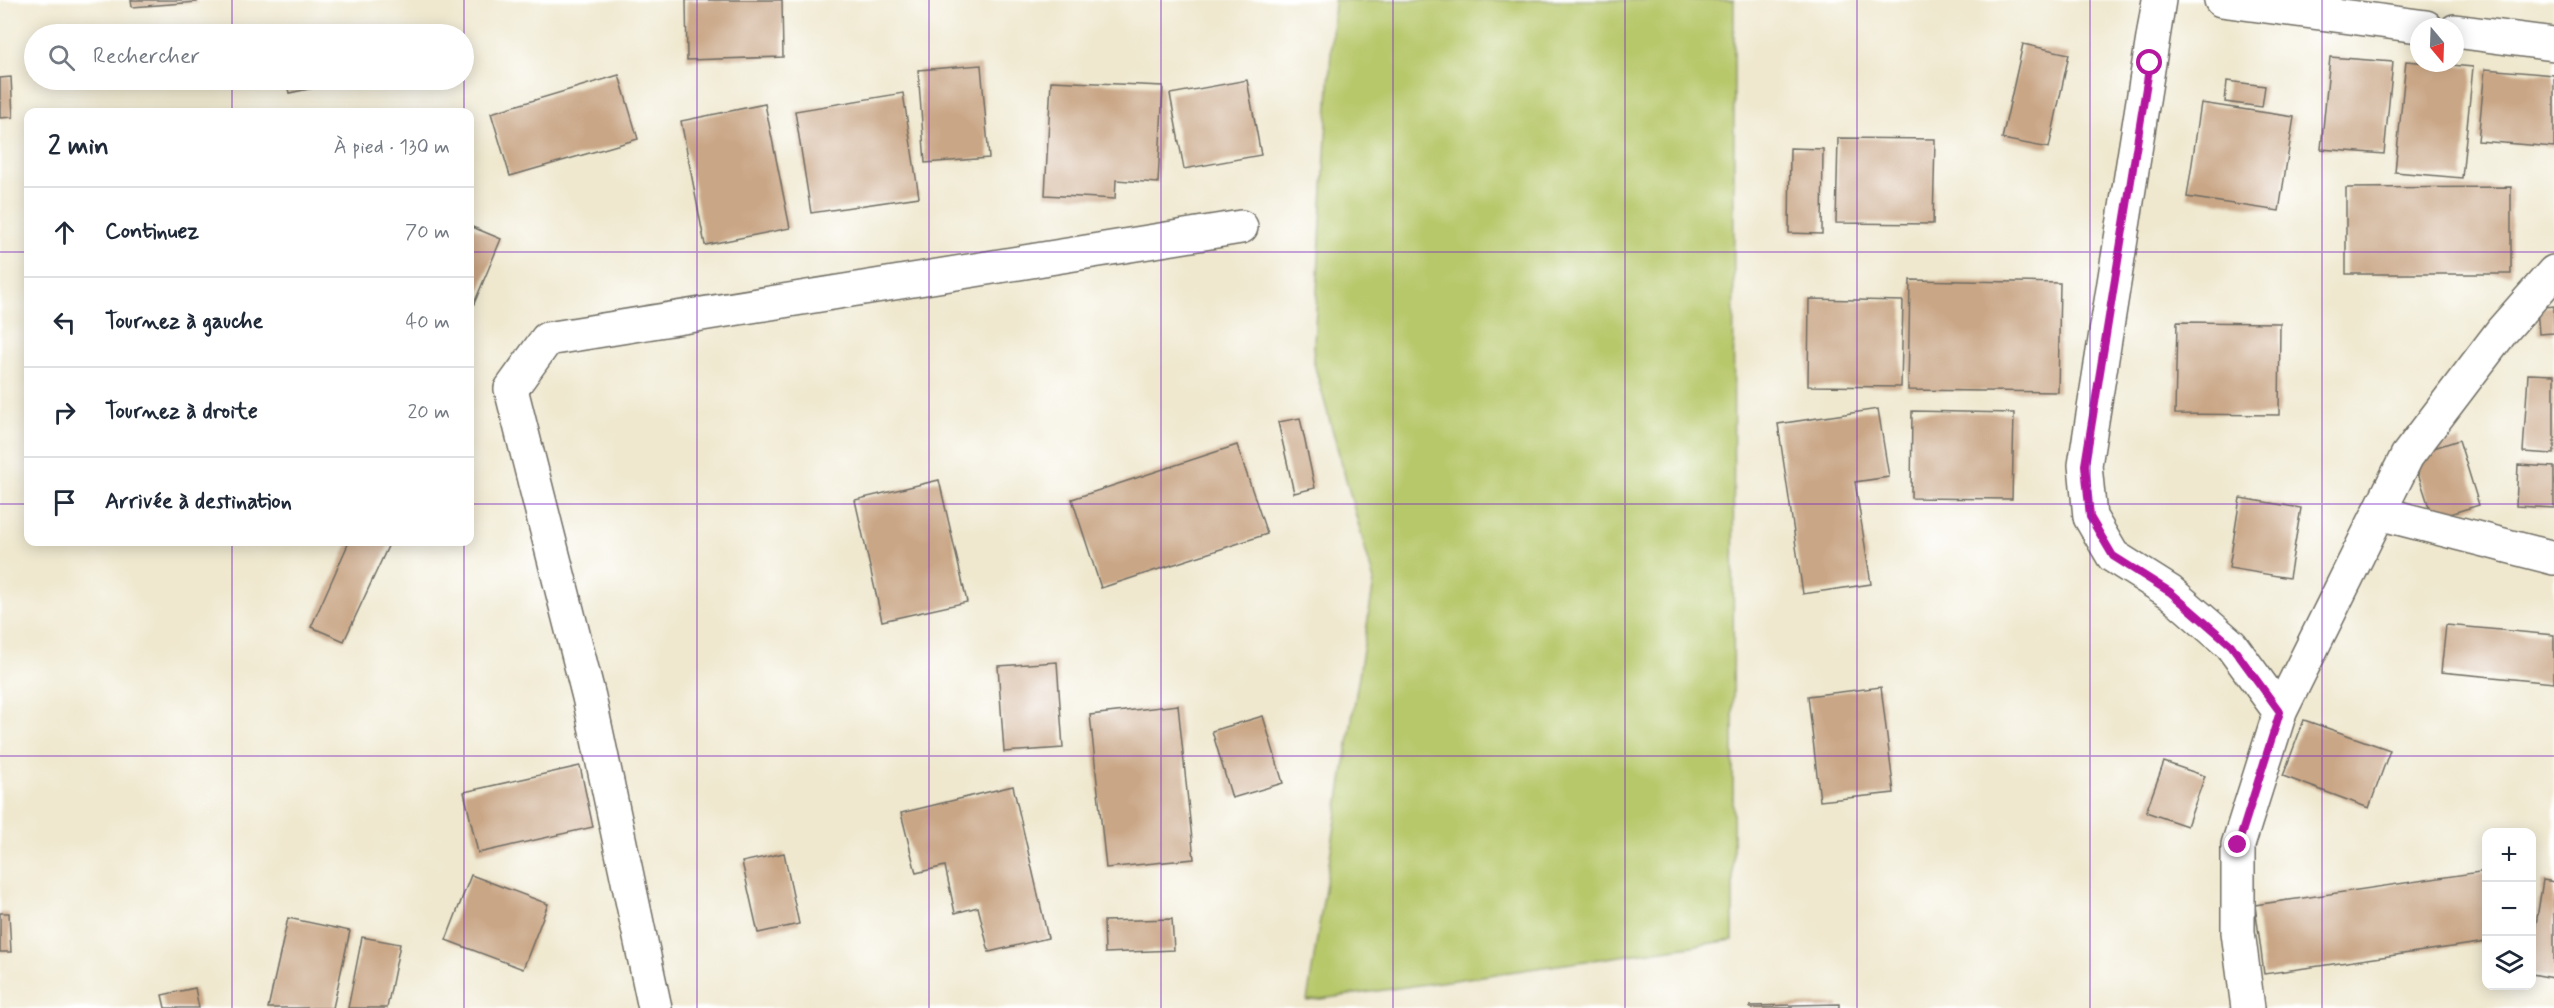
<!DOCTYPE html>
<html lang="fr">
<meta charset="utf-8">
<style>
:root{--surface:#fff;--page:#f6f6f7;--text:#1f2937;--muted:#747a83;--line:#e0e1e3}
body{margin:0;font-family:Mynerve,sans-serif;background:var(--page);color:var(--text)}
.controls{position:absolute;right:18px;bottom:18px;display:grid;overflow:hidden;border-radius:12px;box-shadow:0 3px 15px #0003}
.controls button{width:54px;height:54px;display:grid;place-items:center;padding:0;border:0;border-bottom:2px solid var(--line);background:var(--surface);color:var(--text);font:30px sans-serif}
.compass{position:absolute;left:2410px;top:18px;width:54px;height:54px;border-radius:50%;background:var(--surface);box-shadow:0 3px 15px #0003;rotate:161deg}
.stop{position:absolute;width:18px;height:18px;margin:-14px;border:4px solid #b5179e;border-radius:50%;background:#fff}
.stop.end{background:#b5179e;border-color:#fff;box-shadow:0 2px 6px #0008}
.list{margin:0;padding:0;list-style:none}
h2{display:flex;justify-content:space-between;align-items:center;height:78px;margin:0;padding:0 24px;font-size:26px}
h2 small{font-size:20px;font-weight:400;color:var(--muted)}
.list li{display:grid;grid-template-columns:39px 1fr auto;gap:18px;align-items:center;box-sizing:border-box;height:90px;padding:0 24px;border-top:2px solid var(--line)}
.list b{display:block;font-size:22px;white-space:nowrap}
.list em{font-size:20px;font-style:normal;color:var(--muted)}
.icon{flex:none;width:33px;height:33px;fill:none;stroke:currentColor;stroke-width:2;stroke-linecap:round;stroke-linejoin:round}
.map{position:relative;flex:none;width:2554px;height:1008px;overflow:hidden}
.search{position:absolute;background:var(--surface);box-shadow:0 3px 15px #0003;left:24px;top:24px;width:450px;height:66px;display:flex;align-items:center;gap:15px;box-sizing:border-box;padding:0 21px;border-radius:33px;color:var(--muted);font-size:22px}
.panel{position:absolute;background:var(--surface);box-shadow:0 3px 15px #0003;left:24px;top:108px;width:450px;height:438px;border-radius:12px}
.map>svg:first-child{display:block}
.green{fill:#b7c86b;stroke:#717a4b;stroke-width:1.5}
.building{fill:#c9a685}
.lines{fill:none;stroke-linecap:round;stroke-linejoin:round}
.street-casing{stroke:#706d64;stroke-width:36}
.street{stroke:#fff;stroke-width:33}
.route{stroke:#b5179e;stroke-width:8}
.grid{fill:none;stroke:#7b2cbf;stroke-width:1.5;stroke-opacity:0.55}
</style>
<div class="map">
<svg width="2554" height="1008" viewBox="0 0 2554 1008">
<rect width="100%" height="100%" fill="#fff"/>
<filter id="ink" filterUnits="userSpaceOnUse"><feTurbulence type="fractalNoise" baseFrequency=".0167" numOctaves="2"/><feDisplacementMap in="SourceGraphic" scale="12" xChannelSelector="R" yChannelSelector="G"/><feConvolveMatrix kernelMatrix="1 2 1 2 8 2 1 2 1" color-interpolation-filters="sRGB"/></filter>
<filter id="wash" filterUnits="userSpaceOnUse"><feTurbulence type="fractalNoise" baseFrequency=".008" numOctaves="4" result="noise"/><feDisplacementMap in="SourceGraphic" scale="24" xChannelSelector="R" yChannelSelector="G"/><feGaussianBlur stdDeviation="1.35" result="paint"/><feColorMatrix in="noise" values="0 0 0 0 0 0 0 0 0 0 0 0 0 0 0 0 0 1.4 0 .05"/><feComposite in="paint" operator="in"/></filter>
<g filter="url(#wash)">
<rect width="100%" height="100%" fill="#efe8cf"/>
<polygon class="green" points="1334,0 1734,0 1733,940 1307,1001 1374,581 1313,360"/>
<g id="blocks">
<g class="building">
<polygon points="131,0 197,0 197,2 132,7"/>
<polygon points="686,0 782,0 783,57 687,60"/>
<polygon points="2023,44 2069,54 2049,148 2002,139"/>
<polygon points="2330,57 2393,62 2384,154 2321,149"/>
<polygon points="2406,61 2473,67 2462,178 2395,172"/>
<polygon points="981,65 989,158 925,163 918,70"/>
<polygon points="2485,69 2554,75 2554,147 2478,141"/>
<polygon points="619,75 638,139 510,176 491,113"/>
<polygon points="11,77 13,117 0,118 0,78"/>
<polygon points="286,80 348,80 348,81 289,93"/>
<polygon points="1247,80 1261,155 1184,169 1170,94"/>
<polygon points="1051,81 1163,86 1158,183 1116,180 1115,199 1045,195"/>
<polygon points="2227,81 2265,86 2262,107 2225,102"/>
<polygon points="903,93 919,197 811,213 795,111"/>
<polygon points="2201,103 2294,117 2279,211 2187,197"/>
<polygon points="765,104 790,228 705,245 681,121"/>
<polygon points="1838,138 1935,139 1933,224 1836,223"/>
<polygon points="1790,148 1823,149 1822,234 1789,233"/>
<polygon points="2511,187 2511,274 2346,274 2346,188"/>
<polygon points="470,226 501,239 473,306 470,305"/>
<polygon points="1910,280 2060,283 2058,392 1908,390"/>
<polygon points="1809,299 1903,301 1901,387 1808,386"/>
<polygon points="2554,306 2554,333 2539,334 2537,308"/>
<polygon points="2177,322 2280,323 2279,415 2175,414"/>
<polygon points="2528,374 2554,375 2554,454 2523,452"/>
<polygon points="1878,409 1889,477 1855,482 1871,584 1803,594 1778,424"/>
<polygon points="1912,411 2014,413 2012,499 1911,498"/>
<polygon points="1300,418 1315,488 1294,493 1278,422"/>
<polygon points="2459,440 2479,505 2433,519 2412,455"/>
<polygon points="1237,445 1267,534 1101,588 1072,499"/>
<polygon points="2518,465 2554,467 2554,508 2516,506"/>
<polygon points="939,480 967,602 882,621 855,500"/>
<polygon points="2240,498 2301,508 2289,578 2229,568"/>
<polygon points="349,542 390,542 344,641 311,627"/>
<polygon points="2446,625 2554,635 2554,683 2441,672"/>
<polygon points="1057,662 1063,748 1004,752 998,666"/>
<polygon points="1881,687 1894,793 1820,801 1808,696"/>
<polygon points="1178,705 1194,859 1106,868 1090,715"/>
<polygon points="1263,716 1283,783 1232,798 1212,731"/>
<polygon points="2304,720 2390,750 2369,808 2283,776"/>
<polygon points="2164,762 2205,776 2187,826 2146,812"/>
<polygon points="580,766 593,827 478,853 464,792"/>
<polygon points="1013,786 1048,938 989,952 978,907 955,913 945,866 916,873 901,813"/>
<polygon points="784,853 799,924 758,933 742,862"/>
<polygon points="2486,871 2486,942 2264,974 2255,905"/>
<polygon points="471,875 548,904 523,969 446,940"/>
<polygon points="2543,880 2554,882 2554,978 2532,974 2532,950"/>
<polygon points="0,913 9,913 11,952 0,952"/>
<polygon points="288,918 350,931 333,1008 268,1008"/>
<polygon points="1172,919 1174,950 1105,953 1104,921"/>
<polygon points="362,937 400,944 387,1008 348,1008"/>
<polygon points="195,988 199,1008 165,1008 162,995"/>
<polygon points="1839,1004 1839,1008 1750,1008 1750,1006"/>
</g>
</g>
</g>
<g filter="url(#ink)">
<use href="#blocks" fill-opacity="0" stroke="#706d64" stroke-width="1.5"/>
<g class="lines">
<defs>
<g id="street">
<polyline points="2159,0 2085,465 2090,517 2113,556 2170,592 2231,645 2280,712"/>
<polyline points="2221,0 2426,27"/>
<polyline points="2455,31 2554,44"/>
<polyline points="2379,513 2554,558"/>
<polyline points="655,1008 589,697 511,389 547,339 1241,227"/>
<polyline points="2248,1008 2238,932 2238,845 2280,712 2407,456 2502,331 2554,272"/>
</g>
</defs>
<use href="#street" class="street-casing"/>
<use href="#street" class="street"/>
</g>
</g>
<g class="lines" filter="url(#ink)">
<polyline class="route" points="2150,63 2085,465 2090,517 2113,556 2170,592 2231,645 2280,712 2238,845"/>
</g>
<path class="grid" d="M232 0V34M464 0V112M697 0V1008M929 0V1008M1161 0V1008M1393 0V1008M1625 0V1008M1857 0V1008M2090 0V1008M2322 0V1008M232 80V112M0 252H28M470 252H2554M0 504H28M470 504H2554M232 542V1008M464 542V1008M0 756H2554"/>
</svg>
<div class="controls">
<button>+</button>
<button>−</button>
<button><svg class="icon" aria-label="layers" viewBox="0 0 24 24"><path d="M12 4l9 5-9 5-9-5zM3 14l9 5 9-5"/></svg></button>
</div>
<svg class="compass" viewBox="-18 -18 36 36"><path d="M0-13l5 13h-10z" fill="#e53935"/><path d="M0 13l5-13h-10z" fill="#747a83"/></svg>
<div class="stop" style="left:2150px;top:63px"></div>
<div class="stop end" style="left:2238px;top:845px"></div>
<div class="search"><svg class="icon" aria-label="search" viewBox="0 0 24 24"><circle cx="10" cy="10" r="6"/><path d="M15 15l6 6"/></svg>Rechercher</div>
<section class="panel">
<h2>2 min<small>À pied · 130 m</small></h2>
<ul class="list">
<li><svg class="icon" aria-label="ahead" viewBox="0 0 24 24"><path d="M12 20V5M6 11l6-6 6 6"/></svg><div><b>Continuez</b></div><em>70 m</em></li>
<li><svg class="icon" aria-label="left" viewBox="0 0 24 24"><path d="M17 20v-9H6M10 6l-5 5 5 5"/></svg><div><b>Tournez à gauche</b></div><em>40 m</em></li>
<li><svg class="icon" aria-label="right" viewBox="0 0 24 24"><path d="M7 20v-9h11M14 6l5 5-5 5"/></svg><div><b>Tournez à droite</b></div><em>20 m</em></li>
<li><svg class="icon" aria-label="arrive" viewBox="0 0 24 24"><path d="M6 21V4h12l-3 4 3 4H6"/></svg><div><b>Arrivée à destination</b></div></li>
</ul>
</section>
</div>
